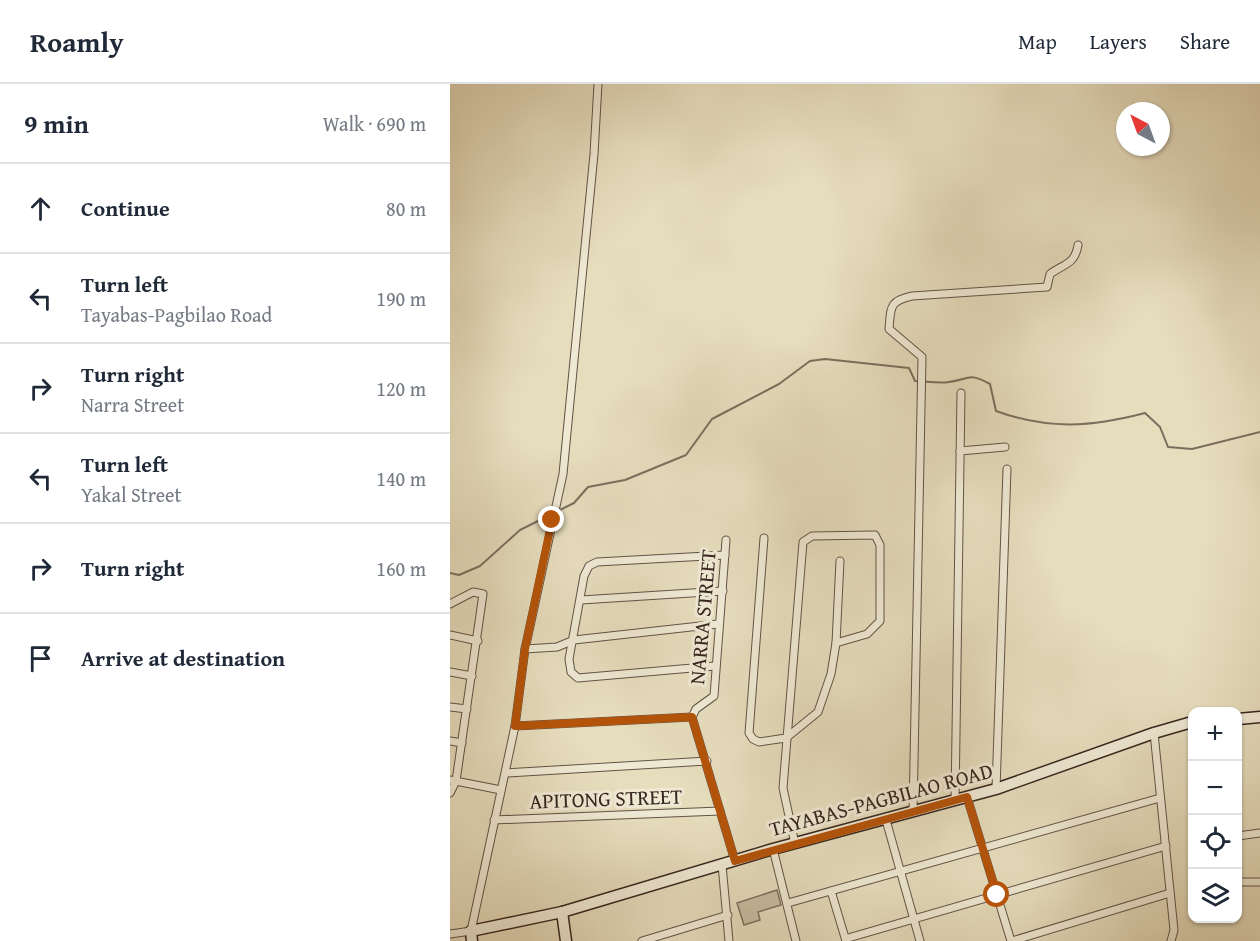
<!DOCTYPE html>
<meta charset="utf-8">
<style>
:root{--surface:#fff;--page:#f6f6f7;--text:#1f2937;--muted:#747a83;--line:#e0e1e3}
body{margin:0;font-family:"Gentium Book Plus",serif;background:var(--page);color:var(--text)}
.controls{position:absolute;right:18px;bottom:18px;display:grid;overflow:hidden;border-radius:12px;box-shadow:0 2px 4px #0004}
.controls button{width:54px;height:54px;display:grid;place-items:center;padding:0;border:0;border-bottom:2px solid var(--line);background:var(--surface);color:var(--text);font:30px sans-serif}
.compass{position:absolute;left:666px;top:18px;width:54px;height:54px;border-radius:50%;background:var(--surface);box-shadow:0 2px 4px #0004;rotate:319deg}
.stop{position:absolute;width:18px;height:18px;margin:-14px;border:4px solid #b45309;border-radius:50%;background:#fff}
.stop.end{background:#b45309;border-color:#fff;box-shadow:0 2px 6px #0008}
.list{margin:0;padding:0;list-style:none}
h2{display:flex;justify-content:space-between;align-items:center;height:78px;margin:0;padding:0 24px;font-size:26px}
h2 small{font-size:20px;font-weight:400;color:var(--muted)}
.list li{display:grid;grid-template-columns:39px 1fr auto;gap:18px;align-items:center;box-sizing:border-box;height:90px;padding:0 24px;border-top:2px solid var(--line)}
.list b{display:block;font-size:22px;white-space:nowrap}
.list p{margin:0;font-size:20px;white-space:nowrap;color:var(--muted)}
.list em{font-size:20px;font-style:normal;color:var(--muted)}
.icon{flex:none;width:33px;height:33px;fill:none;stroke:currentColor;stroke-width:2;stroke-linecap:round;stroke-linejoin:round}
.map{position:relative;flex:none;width:810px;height:857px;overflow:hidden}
header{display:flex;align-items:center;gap:36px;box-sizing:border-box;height:84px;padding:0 30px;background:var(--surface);border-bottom:2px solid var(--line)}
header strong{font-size:28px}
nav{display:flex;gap:33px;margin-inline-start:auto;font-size:21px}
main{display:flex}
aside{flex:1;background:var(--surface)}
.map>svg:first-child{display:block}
.green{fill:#c8bea2;stroke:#7f7260;stroke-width:1.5}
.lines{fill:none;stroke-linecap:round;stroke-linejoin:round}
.stream{stroke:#7c6e5d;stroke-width:2}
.minor-casing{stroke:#625346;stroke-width:9}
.secondary-casing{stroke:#36251e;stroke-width:13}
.minor{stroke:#efe9d4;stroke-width:7}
.secondary{stroke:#efe9d4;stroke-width:10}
.route{stroke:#b45309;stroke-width:8}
.labels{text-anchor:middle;stroke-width:6;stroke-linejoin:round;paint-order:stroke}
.street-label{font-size:21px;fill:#36251e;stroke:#efe9d4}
</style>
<header>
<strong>Roamly</strong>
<nav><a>Map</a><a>Layers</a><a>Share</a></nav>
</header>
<main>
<aside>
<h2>9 min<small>Walk · 690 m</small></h2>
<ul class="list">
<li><svg class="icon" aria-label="ahead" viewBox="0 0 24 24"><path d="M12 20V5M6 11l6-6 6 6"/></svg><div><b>Continue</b></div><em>80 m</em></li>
<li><svg class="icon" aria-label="left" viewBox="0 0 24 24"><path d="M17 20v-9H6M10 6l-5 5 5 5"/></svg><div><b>Turn left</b><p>Tayabas-Pagbilao Road</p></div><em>190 m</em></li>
<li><svg class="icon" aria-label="right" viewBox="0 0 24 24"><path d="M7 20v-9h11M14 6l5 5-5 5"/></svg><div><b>Turn right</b><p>Narra Street</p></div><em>120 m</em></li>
<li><svg class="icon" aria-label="left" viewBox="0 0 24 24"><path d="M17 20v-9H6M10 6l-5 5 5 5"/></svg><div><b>Turn left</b><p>Yakal Street</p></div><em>140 m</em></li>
<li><svg class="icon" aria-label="right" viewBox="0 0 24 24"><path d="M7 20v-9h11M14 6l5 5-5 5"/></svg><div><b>Turn right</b></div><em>160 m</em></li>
<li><svg class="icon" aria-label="arrive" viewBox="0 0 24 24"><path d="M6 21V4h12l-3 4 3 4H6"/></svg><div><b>Arrive at destination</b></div></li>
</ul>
</aside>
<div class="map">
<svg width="810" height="857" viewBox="0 0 810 857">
<rect width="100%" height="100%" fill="#e6ddbd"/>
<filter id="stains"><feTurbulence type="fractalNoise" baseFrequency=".00333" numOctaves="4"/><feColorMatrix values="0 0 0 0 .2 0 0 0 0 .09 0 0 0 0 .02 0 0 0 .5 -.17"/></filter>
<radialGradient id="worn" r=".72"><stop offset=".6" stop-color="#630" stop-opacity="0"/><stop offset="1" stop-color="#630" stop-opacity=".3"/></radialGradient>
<polygon class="green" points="327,806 331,821 308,828 310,836 294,841 287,819"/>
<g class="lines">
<path class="stream" d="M0 489 9 491 30 482 70 446 124 419 138 403 175 396 236 371 262 335 329 300 360 277 375 275 459 284 465 297C475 297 489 300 499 298 520 295 518 288 540 300L546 327C598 346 642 343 695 329L710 343 718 363 742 365 810 348"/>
<defs>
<g id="minor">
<polyline points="510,367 555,363"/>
<polyline points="314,454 299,649 303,655 309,658 336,654 368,628 381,590 386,559 390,477"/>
<polyline points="276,456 264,612 246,625 242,633 285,777"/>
<polyline points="131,516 273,507"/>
<polyline points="0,520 23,508 33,510 6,697 0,709"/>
<polyline points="0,551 28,557"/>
<polyline points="75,565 107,563 124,556 268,540"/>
<polyline points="265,582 128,594 121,588 119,575 134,492 139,482 147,478 275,471"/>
<polyline points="0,588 22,592"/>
<polyline points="0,623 17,625"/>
<polyline points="65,642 242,633"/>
<polyline points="704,649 724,846 721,857"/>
<polyline points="0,657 12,659"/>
<polyline points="56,689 257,677"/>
<polyline points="0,696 51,706"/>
<polyline points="546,705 557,385"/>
<polyline points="517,713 561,857"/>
<polyline points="505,717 511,309"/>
<path d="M463 728 472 273 439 245C441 223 439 217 462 212L597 203 600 190C613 180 625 181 628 161"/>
<polyline points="44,736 270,727"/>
<polyline points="436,736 470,857"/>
<polyline points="788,752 810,749"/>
<polyline points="345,760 333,704 353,458 362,452 425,451 430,461 430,537 417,550 386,559"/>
<polyline points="323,765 346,857"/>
<polyline points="272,781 279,857"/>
<polyline points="788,798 810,798"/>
<polyline points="381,807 396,857"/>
<polyline points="338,819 710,714"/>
<polyline points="0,850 21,847 65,642 75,565 113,390 144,70 148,0"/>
<polyline points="398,854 716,762"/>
<polyline points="192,857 278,831"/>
<polyline points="562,857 720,809"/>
</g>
<g id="secondary">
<polyline points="788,635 810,633"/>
<polyline points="112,828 116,857"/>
<polyline points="22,857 21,847 112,828 323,765 546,705 704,649 742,638"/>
</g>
</defs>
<use href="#minor" class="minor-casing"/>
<use href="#secondary" class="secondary-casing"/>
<use href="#minor" class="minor"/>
<use href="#secondary" class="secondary"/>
</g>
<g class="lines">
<polyline class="route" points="102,436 75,565 65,642 242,633 285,777 517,713 547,811"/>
</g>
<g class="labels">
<g class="street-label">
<text transform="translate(253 533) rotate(-85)" y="7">NARRA STREET</text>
<text transform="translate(156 715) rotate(-2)" y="7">APITONG STREET</text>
<text transform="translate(431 716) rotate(-15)" y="7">TAYABAS-PAGBILAO ROAD</text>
</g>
</g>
<rect width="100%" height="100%" filter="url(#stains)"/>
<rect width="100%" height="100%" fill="url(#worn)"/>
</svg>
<div class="controls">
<button>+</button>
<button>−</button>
<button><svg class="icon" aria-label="locate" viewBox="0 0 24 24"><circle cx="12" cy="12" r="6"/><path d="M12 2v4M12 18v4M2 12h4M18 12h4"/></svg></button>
<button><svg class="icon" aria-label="layers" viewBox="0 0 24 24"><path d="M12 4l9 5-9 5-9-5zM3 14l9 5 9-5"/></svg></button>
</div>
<svg class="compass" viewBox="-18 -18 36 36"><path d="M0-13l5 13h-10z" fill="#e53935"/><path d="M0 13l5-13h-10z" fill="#747a83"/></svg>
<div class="stop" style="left:547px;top:811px"></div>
<div class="stop end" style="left:102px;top:436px"></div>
</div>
</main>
